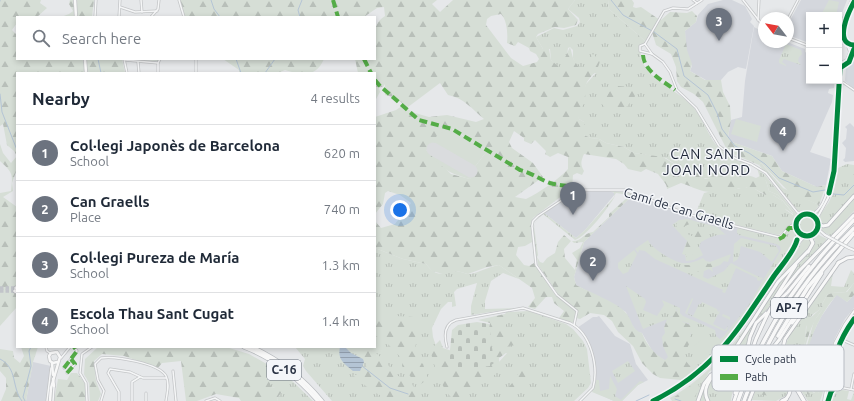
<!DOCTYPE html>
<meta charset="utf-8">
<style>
:root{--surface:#fff;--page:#f6f6f7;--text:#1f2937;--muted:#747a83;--line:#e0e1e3;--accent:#6c737f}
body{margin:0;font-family:Ubuntu,sans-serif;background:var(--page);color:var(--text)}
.controls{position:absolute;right:12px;top:12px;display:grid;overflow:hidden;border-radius:0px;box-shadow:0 2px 6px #0003}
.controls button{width:36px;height:36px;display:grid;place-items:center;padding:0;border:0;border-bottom:1px solid var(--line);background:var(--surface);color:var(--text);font:20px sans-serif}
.compass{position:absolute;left:758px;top:12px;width:36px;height:36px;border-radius:50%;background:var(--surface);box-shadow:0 2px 6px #0003;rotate:301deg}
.you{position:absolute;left:400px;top:210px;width:14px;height:14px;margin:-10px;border:3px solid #fff;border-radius:50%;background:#1a73e8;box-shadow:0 0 0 6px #1a73e833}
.badge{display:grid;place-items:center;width:26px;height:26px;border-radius:50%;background:var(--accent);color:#fff;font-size:13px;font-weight:700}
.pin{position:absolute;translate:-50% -33px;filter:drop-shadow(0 1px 2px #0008)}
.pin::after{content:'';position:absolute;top:21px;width:14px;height:12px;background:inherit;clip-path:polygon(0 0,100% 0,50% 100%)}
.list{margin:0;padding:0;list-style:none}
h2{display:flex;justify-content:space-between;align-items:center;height:52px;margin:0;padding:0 16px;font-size:17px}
h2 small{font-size:13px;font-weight:400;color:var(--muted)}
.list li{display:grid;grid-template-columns:26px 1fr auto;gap:12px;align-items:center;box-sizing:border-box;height:56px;padding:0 16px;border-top:1px solid var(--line)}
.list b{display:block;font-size:15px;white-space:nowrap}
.list p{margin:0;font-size:13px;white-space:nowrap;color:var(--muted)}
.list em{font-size:13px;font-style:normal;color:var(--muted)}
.icon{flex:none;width:22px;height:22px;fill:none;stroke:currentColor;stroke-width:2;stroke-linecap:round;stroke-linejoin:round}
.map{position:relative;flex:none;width:854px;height:401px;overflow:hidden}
.search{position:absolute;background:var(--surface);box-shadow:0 2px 6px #0003;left:16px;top:16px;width:360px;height:44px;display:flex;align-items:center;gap:10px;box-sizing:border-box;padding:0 14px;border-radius:0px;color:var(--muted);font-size:15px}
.panel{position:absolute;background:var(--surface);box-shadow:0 2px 6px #0003;left:16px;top:72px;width:360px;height:276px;border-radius:0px}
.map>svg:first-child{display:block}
.built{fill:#d4d7dd}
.grass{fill:url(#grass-tufts)}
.forest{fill:url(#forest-firs);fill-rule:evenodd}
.cemetery{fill:url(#cemetery-stones)}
.green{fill:#d6ded6}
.water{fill:url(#water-rules)}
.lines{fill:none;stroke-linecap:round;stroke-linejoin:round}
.stream{stroke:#b4c4d5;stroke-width:1}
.runway{stroke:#dadcde;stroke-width:13}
.motorway-tunnel{stroke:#c1c4c9;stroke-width:3.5;stroke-dasharray:3.5 2;stroke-linecap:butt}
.minor-casing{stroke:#c4c6c8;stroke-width:3}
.tertiary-casing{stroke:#c4c6c8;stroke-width:3.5}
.secondary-casing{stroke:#c4c6c8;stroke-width:4}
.trunk-casing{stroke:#b8bbbf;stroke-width:4.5}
.motorway-casing{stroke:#b8bbbf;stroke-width:5}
.minor{stroke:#f5f6f7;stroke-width:1.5}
.tertiary{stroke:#f5f6f7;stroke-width:2}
.secondary{stroke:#f8f8f8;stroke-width:2.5}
.trunk{stroke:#f8f8f8;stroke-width:3}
.motorway{stroke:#f8f8f8;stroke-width:3.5}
.tertiary-bridge-casing{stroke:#c4c6c8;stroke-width:3.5;stroke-linecap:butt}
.trunk-bridge-casing{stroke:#b8bbbf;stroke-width:4.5;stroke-linecap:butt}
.tertiary-bridge{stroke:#f5f6f7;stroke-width:2}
.trunk-bridge{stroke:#f8f8f8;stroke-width:3}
.quiet{stroke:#54ac47;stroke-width:4;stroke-dasharray:8 4;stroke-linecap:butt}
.cycleway-casing{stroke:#f4f6f9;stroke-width:8}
.cycleway{stroke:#00873e;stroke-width:5}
.labels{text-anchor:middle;stroke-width:3;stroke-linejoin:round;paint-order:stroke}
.shield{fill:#f4f6f9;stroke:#676e7b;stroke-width:1}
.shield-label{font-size:12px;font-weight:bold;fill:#2b3445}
.street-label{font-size:13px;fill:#2b3445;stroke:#f4f6f9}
.neighbourhood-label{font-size:14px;letter-spacing:1px;fill:#1d2536;stroke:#f4f6f9}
.key{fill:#f4f6f9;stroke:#b8bcc3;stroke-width:1}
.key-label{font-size:11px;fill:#2b3445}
</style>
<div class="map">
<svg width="854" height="401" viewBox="0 0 854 401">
<defs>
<pattern id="grass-tufts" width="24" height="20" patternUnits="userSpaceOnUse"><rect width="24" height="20" fill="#d6ded6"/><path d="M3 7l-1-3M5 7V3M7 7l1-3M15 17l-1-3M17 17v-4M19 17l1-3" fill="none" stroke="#b8bfb9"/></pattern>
<pattern id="forest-firs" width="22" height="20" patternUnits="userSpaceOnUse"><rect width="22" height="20" fill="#d6ded6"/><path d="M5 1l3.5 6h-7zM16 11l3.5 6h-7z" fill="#b8bfb9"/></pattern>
<pattern id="cemetery-stones" width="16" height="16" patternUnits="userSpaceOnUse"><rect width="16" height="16" fill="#d6ded6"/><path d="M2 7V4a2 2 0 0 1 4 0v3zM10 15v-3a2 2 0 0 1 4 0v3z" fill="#b8bfb9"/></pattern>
<pattern id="water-rules" width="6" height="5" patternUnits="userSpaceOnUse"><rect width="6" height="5" fill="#b4c4d5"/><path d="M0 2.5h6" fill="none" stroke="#93a0af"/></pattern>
</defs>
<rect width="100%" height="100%" fill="#e6e8ea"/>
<g class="built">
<polygon points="723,0 732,0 745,6 752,19 750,22 754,26 746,69 738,67 728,72 721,80 706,80 690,71 692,66 686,50 685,31 696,22 698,15 708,4"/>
<polygon points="801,0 847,0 839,21 839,15 809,15 809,43 788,35 788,24"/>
<polygon points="754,27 764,32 764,42 787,42 805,49 805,52 809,54 809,81 834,81 834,88 829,89 828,93 833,95 832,102 810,152 831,159 826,185 817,187 782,171 772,156 732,142 728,138 731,120 742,117 745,81"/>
<polygon points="854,54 854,89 845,81 846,66 852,60"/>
<polygon points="850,123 854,127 854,161 845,162 843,160 845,158 846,148 842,143 846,139 847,129 845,127"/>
<polygon points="577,191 611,191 615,194 585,230 576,238 544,213"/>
<polygon points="635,193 681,212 776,236 793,246 726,343 702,369 666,361 654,354 642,333 637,332 629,321 626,312 576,285 574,277 584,242"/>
<polygon points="837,294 847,302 854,295 854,308 845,319 835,338 827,360 806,355 811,337 821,317"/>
<polygon points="599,316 615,336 630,344 636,364 648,380 638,385 622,401 614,401 592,391 595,382 591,351 589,343 577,328 593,317 597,317"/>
<polygon points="33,362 51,366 48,401 26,401"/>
</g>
<g class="grass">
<path d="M575 0H608L609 9 645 41C642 47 638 54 642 61 650 81 680 91 694 108 705 121 708 138 720 149 729 158 739 161 750 165L747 175 719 179 703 178 700 174 679 167 666 158 634 153 624 147 606 143 599 139 591 138 584 135V122L579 119 578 113 585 98 584 90 586 84 596 73 581 76 573 58V50L570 47 568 48 567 56 561 72 551 60 550 49H543L536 37 554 28 563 30 577 26 580 22 579 18 568 9Z"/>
<polygon points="829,0 839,2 836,15 821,15"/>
<polygon points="786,44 801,50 802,54 799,57 798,61 801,65 784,59 782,62 786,65 786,66 779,63 779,60"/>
<polygon points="761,163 783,188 819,205 815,211 799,212 759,165"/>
<path d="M847 164 854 165V194L828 224 824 225 820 223C817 215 826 208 830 200 835 190 836 179 838 168Z"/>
<path d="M757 168 765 175 797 215 793 223C785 226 785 232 778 235L695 215 704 193 727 187 732 190 745 187 755 189 763 194 773 195 781 200 786 210 793 215V213L778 195 769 191 766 181 760 178Z"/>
<path d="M615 196C609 207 587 236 575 240L543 214 537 220 534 226 538 255 536 259C536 240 527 225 544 213L576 238 585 230Z"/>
<polygon points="854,198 854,211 831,236 820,230 820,227 823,228 828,227"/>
<circle cx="807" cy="225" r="9"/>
<path d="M687 219 717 227 726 235C718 233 709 238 701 242L699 247 703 255 694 260 686 261 685 255 682 254 687 241 672 225 679 220Z"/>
<path d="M791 227 795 228 797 232 794 242C768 281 736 340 697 367L689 365 683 358C684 354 690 333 692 331L689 323C681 323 677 316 677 309L670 318 643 329 626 286 645 299 646 302 643 310 657 316 664 305 662 300 680 308V313L683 316 715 330 716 336 720 339 724 336 748 306 781 250 780 246 776 244 739 235 737 233V230L739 228 777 238 782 237Z"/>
<polygon points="817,234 827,239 782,288 796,267 811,251 815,241 812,236"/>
<path d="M741 238 776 246 779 251 772 262 760 252 741 246C739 251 741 260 733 262L734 244Z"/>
<path d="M809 238 812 242 805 253 778 281 729 356 709 372 703 383 697 401H672L670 398C732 363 766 297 804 239Z"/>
<path d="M648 240C651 248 673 262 683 263 690 264 697 261 703 258L706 261 710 262 731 254 728 262 724 261 720 265 712 268 713 272 709 269 704 271 703 277 708 279 724 271 731 263C735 265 760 278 763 278L759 281 757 280V278L736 268 725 293 722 292 723 290 655 259 645 251 639 250 638 253 635 249Z"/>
<path d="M375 248 403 259 426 264C438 279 441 272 456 271 460 271 465 274 469 274 475 274 488 267 499 265L519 279 503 273 491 281 485 301V309L516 308 471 315V306L477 283 457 289 454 292 456 306 452 307V302H448L441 309 432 328 433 337 439 355 498 363 509 351 506 349 505 315 506 312 529 311 566 324 573 329 583 341 587 349 591 383 588 388 574 401H332L306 371 303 366 305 359 295 347H375Z"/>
<polygon points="634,250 637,254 628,272 623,274 618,268 618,263"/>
<path d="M851 270 854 273V283L846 292 832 293 827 295 819 310 812 315 806 327 805 342 800 365 797 367 790 366C784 352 784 344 792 331L833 272 831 286 844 287Z"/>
<polygon points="790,271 768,308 755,322 748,337 745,353 741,358 727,365 726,362 732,355 770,296"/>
<polygon points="692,298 693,299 687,313 693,316 699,304 701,304 702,302 717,309 718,312 720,310 719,314 722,316 723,314 730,317 730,320 718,314 713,324 725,330 728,326 727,330 724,331 685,313"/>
<path d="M831 298H834C820 315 812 334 806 355L827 360 826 375 819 384 823 392 820 401H808L800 389 802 387 807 394H809L807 385 814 393H819L804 373 803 359 814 321Z"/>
<path d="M746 356 738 381 730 372C714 367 699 386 706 401H699C701 394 703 387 707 380 716 366 736 370 746 356Z"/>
<polygon points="628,361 635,371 618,383 612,371"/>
<path d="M771 372C785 372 793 384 787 395L776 401 752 400C756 389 759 376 771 372Z"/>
<path d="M723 373C740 374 732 391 731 401H710C703 389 711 376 723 373Z"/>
<polygon points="286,375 313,401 278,401 277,398 282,392 275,387 272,388 263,377 285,377"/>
<polygon points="610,376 617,389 615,396 621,400 640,381 644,382 638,385 622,401 614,401 592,392 596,380 599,380 600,391 609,389"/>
<polygon points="836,389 849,391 847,399 851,400 854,392 854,401 829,401 831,393"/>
</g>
<g class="forest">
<path d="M0 0H41L40 3 47 8 37 17H17V23L12 30 17 35V59H159L158 61 122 59 125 72 17 73V169L12 183 13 191 3 197 17 207V307L0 326V193L11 191C13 174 13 173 0 161V144L3 153 11 163 17 156 14 151 7 145 3 124 0 126Z"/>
<polygon points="70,0 94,0 92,17 61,17 69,14 73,11 69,4"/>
<path d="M180 0H437L432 4 440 12 453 0H575L568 9 578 20 576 25 564 28 555 27 538 34 536 37 543 49H549L551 60 560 68 570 47 573 58 583 75 586 73C588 66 586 59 593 54L600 61C597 73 593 73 587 82 584 89 586 92 585 98 585 106 578 110 579 119L584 122V135L591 138 599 139 606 143 624 147 634 153 663 157 679 167 700 174 705 179C719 177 743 171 756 178L760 176 766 181 769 191 778 195 794 215 784 208 781 200 773 195H766L755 189 751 190 746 187 744 189 739 188 732 191 727 188C708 197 699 189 681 183L667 189C667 183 661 179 658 174L646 169 641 172 628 169 624 164 616 159 584 154C581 161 580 164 584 171L582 175 577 173 573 175 572 188 533 218 531 223 532 242 525 246 518 247 516 255 524 265 529 266 534 263 556 296 558 295 556 291 538 265 537 257 540 262 543 263 547 258 555 253 558 242 564 235 571 241 564 249 565 258 575 270 577 260 572 253 580 248 583 242 574 243 572 241C581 242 585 232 593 232L609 217V214L630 195 616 193 614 196V193L611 191 624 192 634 194 584 242 574 277 576 285C587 291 618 303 625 312 632 318 631 330 642 333 646 344 655 355 665 360L668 357 663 346 662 337 665 333 664 328 667 319 672 317 671 314 675 308 683 322 695 327 690 334V342L683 357 689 365 697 367V369L681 380 660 378 653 374 642 363 633 346 618 332 612 321 604 315 590 313 580 319 576 318 573 323 559 318 564 311 554 303 552 297H546L535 309 528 307 535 298 532 288 499 265 487 267 468 274 457 271 443 274 432 271 426 264 403 259 375 248V221L381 228 395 224 411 203 400 195 388 191 385 193 383 204 375 214V117L396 110 402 106 415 113 429 117 447 115 476 122 484 119C472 109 464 98 448 95L440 83 408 107 393 97 385 95V84L383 87 379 88 380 92 375 101V73H358L355 59H375C375 43 370 25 385 16L384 7 377 8 364 17H184ZM501 14C507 20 508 34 507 43L515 46 518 42 529 48 530 51 536 54 539 59 537 62 523 66 511 58 486 25 487 19 491 16ZM453 129 487 151 474 168 470 179 451 174 426 150ZM514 131 524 138V141L531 144 535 140 546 151 545 154 550 157 558 153 568 157V169C558 180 540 192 526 199L515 197 543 177 533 163 512 148 509 142Z"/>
<polygon points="608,0 632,0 634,3 633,7 636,8 641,7 657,18 661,20 670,12 687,13 692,11 697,16 696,22 685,31 687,50 692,64 690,71 705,80 721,80 723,92 730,106 731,120 728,137 732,142 772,156 782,171 817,187 826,185 819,205 789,192 763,165 761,163 759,165 733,154 726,148 703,102 694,94 681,87 677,81 676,67 671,54 656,45 652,32 645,41 609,9"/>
<path d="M223 59H324C316 78 302 75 285 70L278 73H239V70Z"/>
<polygon points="618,86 630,87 636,92 636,95 624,110 607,110 602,104 610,91"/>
<polygon points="685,220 692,222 692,223 685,226 682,232 692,236 693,235 695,226 697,225 702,232 707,233 707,237 698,243 691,259 687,258 684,251 688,239 682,236 676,225 678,222"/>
<path d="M720 260V262C715 267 705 269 699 272L691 270 682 265H691L701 261 709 264Z"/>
<path d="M854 283V295L847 302 837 295C831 302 823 308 817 317 810 327 800 359 803 371 806 379 815 386 819 393L817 395 807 385 809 394 808 395 803 388 800 389 790 366 797 367 800 365 805 342 807 321 819 310 827 295 832 293 847 292Z"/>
<polygon points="375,305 376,310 380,314 387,313 383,322 398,322 395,316 414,317 419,320 415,350 419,361 423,364 428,379 418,386 402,366 403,360 389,345 375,335"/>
<path d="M509 313 506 320V328L512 329V339L517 345 507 346 515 354 516 358 506 353 499 358C502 383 477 380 464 393 462 395 461 399 459 401H452L453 399C440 387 435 367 430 350L440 340 443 348 452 351 488 331 490 323 478 320Z"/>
<polygon points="21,347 38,347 33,362 26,401 1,401 6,389 6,378 0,371 0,349 13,351 14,358 20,363 24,356"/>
<polygon points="98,347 226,347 249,354 286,375 285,377 264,377 269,382 272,388 281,385 282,392 277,398 278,401 241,401 239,398 216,394 197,401 186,401 181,361 162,363 158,368 124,356 102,354 94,361 96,381 101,394 98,401 90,401 89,383 84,374 85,359"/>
<path d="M352 347C356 347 361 346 365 347 374 349 391 366 395 375 405 378 416 384 417 396 412 399 407 398 401 399 380 400 368 388 353 375H362L367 365 364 357Z"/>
<polygon points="518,364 529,370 533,379 520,386 520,391 514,393 519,401 507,401 508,388 518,376 516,368"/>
<polygon points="71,373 77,373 85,383 85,401 54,401 58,379 67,380"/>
<path d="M771 375C779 377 782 379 787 385L781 395 778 397 757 394 756 392 763 379Z"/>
<polygon points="696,382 699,386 694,401 674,401 673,398"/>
</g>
<path class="cemetery" d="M477 322 489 324 494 363 490 366C478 367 455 373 449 360L452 330 458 325Z"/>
<g class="green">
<polygon points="736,119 761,126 757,142 731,134"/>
<path d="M452 129 487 151 474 168 476 171 470 179C444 172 445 169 426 150 431 139 440 132 452 129Z"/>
<polygon points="705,336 715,346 700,360 690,350"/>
</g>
<path class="water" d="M340 347H345L351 353 363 359 364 362 360 371H353C345 364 337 360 340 347Z"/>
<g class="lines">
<g class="stream">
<polyline points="211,0 214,9 220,17"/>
<polyline points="611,0 623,15 654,32 677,49 684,76 708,95 717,113 722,129 735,146 749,153 765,164 779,178 813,192 825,190"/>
<polyline points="0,1 0,0"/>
<polyline points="300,17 298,10 302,0"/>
<polyline points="98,59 101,73"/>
<polyline points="236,59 241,73"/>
<polyline points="265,73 275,59"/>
<polyline points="0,94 2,112 17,150"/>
<polyline points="833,194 844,195 854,185"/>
<path d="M0 359C18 368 11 387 22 401"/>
<polyline points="362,366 390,388 408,394"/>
<polyline points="675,399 681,401"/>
<polyline points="25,401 23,397 31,366 29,351 31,347"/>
<polyline points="636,401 649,395"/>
</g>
<polyline class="runway" points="433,149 471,171"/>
<g class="motorway-tunnel">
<polyline points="0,288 16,288"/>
<polyline points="0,291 15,291"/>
</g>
<defs>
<g id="minor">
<polyline points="141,0 142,12"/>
<polyline points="179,0 184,17"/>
<polyline points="693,0 697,3"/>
<polyline points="743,0 764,27"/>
<polyline points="120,7 135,12 157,11"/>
<polyline points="95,17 96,0"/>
<polyline points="119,17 120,0"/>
<polyline points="151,17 158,9 159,0"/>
<polyline points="788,19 798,0"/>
<polyline points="758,20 759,0"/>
<polyline points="788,38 809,46"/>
<polyline points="645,44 640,46 640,51 652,54 663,62 670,72 677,90 696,108 719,146 735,158 751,164 766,173 797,212 803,215"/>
<polyline points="645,44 664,11 673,8 688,9 702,0"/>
<polyline points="645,44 652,54"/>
<polyline points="124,59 127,73"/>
<polyline points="125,60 158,63"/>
<polyline points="138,62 139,73"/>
<polyline points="158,73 158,63 160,59"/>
<polyline points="196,73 196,59"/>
<polyline points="841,81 854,90"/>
<polyline points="798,214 799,219"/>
<path d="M574 325 577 311 557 295 536 265 532 226 533 221 538 216 577 190H625L687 214 779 237C785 235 785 228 791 226"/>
<polyline points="840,339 854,345"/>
<polyline points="46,347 47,351 50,353"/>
<path d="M447 347C444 336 444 324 456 320L523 308 570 323C591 333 599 367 593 388L580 401"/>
<polyline points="61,358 70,347"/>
<polyline points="64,368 77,351 74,347"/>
<polyline points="173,371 176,401"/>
<polyline points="67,373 75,364 72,359"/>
<polyline points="834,386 854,390"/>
<polyline points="851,389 854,374"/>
<polyline points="146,393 146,401"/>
<polyline points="47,401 51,368"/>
<polyline points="53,401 54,387"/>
<polyline points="87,401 86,383 80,373 82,354 92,347"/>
<path d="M101 401 104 391 98 380 95 364 101 358C115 356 159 363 166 376 170 384 167 393 166 401"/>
<polyline points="119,401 119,392 108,373 110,369 130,372 143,378 166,378"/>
<polyline points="132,401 132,382 140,377"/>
<polyline points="206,401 215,398 220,401"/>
</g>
<g id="tertiary">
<polyline points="839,37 843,20 852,0"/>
<polyline points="839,41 847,44 850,52 847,60 839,64"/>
<polyline points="850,52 854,48"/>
<circle cx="807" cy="225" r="11"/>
<path d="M811 215C838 206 837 106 837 81"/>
<polyline points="816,220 828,198 835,174 842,64"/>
<polyline points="791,226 796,223"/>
<polyline points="817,228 825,235"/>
<polyline points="849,248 854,250"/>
<path d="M854 311 845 324 835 343 828 375 823 385 826 390 831 389 834 386C833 382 831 381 831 377 829 357 843 332 854 316"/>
<polyline points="651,401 690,379 719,352 796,242 798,231"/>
<path d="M658 401C714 371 737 337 771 285 778 274 796 242 806 236"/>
<polyline points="824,401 826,390"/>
<polyline points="827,401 829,390"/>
</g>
<g id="secondary">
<polyline points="75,0 76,17"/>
<polyline points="85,59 86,73"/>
<polyline points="52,363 53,375"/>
<polyline points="53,379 54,386"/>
<polyline points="51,388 60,357 57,352 51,353 49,356 50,361 53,363 57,362"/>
<polyline points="50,401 51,388"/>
</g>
<g id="trunk">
<polyline points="817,223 823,226 828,225 854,196"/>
<polyline points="808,252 813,243 809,235"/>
<polyline points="838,263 847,258 854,257"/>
<polyline points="777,298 799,271 854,215"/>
<polyline points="773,301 796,265"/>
<polyline points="792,323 802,310"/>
<polyline points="779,340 822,273"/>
<polyline points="716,369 731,355 778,282 808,251"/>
<path d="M755 383C759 378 763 372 769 370 786 365 797 387 786 399"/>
<path d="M798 388C791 371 779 358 785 339L839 262"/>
<polyline points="698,401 704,384 711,375 743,358 747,351 750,337 756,323 788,292 809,266"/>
<path d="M708 401C695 378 740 352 735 393"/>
<polyline points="734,401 756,339 768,313"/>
<polyline points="749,401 762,368 775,345"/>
</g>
<g id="motorway">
<polyline points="16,288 17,288"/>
<polyline points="15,291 17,292"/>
<polyline points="778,336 808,287 854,233"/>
<path d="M244 347C273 358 298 378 318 401"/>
<path d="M252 347C280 360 303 378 322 401"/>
<polyline points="777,348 781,362 804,401"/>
<path d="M738 401C762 331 802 272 854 220"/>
<path d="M744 401C767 335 804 277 854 228"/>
<polyline points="782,401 786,399"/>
</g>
</defs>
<use href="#minor" class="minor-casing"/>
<use href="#tertiary" class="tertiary-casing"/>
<use href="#secondary" class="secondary-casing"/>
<use href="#trunk" class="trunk-casing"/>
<use href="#motorway" class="motorway-casing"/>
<use href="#minor" class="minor"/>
<use href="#tertiary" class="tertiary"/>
<use href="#secondary" class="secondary"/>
<use href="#trunk" class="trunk"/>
<use href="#motorway" class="motorway"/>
<defs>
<polyline id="tertiary-bridge" points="825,235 849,248"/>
<g id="trunk-bridge">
<polyline points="768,313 777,298"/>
<polyline points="775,345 779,340"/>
</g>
</defs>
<use href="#tertiary-bridge" class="tertiary-bridge-casing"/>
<use href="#trunk-bridge" class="trunk-bridge-casing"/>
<use href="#tertiary-bridge" class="tertiary-bridge"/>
<use href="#trunk-bridge" class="trunk-bridge"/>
<g class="quiet">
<polyline points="333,0 338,17"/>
<path d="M643 55C644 71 663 81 675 90"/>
<polyline points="364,59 371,73"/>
<path d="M375 80 379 85 419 120 452 129 520 170C532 173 539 179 550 183 560 186 570 185 581 189"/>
<polyline points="779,239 783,237 789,228 793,228"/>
<polyline points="64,368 77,351 74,347"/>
<polyline points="67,373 75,364 71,359"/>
</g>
<defs>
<g id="cycleway">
<path d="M854 2C849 11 833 44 854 45"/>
<polyline points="829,193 834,171 840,68 849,62 854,49"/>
<circle cx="807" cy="225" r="11"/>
<path d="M653 401C714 371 738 330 774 276 781 266 794 252 797 240"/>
<path d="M828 401 831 392 836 385C828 364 841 337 854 319"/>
</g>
</defs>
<use href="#cycleway" class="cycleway-casing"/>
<use href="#cycleway" class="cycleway"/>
</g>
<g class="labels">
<g class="shield">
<rect x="771" y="298" width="36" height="20" rx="3"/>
<rect x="267" y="360" width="34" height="20" rx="3"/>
</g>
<g class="shield-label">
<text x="789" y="312">AP-7</text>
<text x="284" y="374">C-16</text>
</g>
<g class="street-label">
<text transform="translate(679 208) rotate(17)" y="5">Camí de Can Graells</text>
</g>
<g class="neighbourhood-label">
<text x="707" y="159">CAN SANT<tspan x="707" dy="16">JOAN NORD</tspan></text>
</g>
</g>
<rect x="712" y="345" width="132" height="46" rx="6" class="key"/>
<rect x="720" y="356" width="18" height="6" fill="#00873e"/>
<rect x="720" y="374" width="18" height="6" fill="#54ac47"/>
<g class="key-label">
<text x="745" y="363">Cycle path</text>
<text x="745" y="381">Path</text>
</g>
</svg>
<div class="controls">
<button>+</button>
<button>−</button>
</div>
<svg class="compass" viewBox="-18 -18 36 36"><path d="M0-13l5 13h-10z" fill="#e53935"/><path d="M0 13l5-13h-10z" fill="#747a83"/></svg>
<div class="you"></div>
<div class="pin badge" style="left:573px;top:215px">1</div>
<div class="pin badge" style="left:593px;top:281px">2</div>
<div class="pin badge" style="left:719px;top:41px">3</div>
<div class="pin badge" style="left:783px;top:151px">4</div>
<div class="search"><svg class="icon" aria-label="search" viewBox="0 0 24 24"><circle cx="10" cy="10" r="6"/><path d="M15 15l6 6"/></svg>Search here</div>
<section class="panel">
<h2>Nearby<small>4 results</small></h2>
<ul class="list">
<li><span class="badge">1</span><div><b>Col·legi Japonès de Barcelona</b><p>School</p></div><em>620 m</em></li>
<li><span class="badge">2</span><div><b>Can Graells</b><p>Place</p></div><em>740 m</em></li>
<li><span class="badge">3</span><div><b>Col·legi Pureza de María</b><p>School</p></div><em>1.3 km</em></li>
<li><span class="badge">4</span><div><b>Escola Thau Sant Cugat</b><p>School</p></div><em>1.4 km</em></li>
</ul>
</section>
</div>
